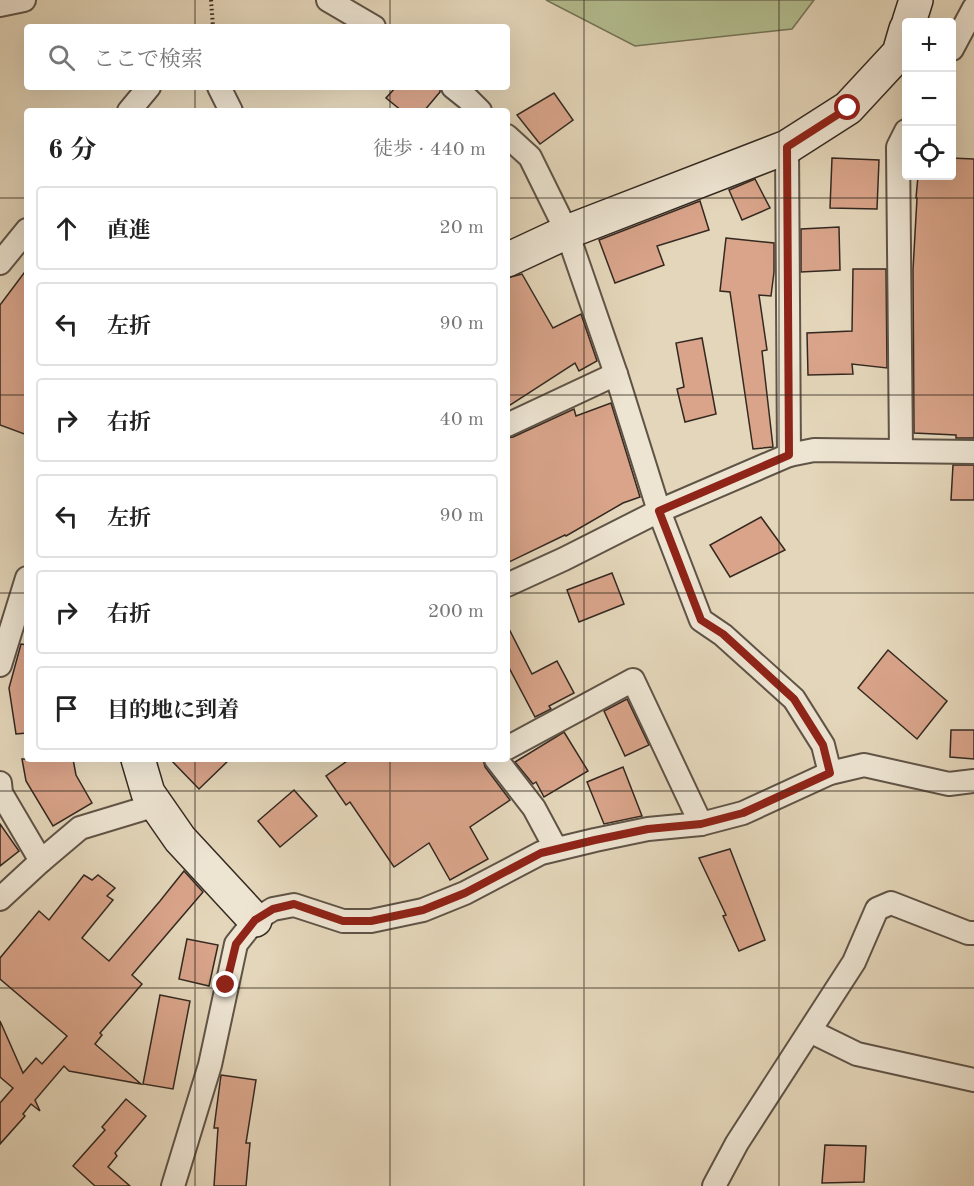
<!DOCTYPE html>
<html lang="ja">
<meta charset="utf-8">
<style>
:root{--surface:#fff;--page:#f6f6f6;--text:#222;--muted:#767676;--line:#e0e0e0}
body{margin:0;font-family:"Old Standard TT","Noto Serif JP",serif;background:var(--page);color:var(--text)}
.controls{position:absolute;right:18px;top:18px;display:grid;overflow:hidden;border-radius:6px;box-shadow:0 6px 24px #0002}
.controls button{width:54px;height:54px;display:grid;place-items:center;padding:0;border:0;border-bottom:2px solid var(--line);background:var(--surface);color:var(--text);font:30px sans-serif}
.stop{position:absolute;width:18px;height:18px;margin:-14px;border:4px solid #8f2418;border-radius:50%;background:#fff}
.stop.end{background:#8f2418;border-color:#fff;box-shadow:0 2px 6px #0008}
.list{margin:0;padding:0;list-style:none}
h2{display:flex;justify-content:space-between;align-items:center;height:78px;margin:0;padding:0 24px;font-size:26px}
h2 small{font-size:20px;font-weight:400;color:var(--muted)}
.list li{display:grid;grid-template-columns:39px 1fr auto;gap:18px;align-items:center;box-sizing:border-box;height:84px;margin:0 12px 12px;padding:0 12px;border:2px solid var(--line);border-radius:6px}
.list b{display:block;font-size:22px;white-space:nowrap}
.list em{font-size:20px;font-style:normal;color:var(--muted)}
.icon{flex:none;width:33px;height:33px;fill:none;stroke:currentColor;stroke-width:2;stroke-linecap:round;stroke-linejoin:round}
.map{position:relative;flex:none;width:974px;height:1186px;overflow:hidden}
.search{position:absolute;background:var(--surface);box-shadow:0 6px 24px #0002;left:24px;top:24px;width:486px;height:66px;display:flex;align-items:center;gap:15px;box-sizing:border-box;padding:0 21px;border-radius:6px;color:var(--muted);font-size:22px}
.panel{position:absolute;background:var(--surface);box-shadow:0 6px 24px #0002;left:24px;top:108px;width:486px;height:654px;border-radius:6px}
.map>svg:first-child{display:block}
.green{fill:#b3be90;stroke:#747458;stroke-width:1.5}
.building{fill:#d9a48a;stroke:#342921;stroke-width:1.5}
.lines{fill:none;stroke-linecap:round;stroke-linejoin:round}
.street-casing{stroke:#605447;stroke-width:26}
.secondary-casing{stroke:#342921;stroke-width:36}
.path{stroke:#342921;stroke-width:4;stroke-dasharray:1.5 3;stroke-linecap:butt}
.street{stroke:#ede4d2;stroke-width:22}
.secondary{stroke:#ede4d2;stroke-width:33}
.route{stroke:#8f2418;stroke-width:8}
.grid{fill:none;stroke:#342921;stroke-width:1.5;stroke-opacity:0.55}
</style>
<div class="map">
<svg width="974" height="1186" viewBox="0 0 974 1186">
<rect width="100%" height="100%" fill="#e4d6ba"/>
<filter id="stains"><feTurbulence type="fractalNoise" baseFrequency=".00333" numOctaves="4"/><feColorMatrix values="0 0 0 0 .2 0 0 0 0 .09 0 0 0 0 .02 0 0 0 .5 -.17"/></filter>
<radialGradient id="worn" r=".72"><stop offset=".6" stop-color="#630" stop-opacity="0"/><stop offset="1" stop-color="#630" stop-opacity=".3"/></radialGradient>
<polygon class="green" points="546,0 814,0 792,29 635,46"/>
<g class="building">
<polygon points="396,87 440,87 440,92 424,111 402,111 386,98"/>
<polygon points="554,93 573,120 540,144 517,115"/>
<polygon points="832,158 879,160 877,209 830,208"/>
<polygon points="951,158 974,159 974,438 956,438 956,435 914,433 913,270 917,198 916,198 918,176 951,176"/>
<polygon points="755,179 770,208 742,220 729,190"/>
<polygon points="700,201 709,230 657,246 664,265 615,283 599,240"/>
<polygon points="839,227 840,270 801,272 801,229"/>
<polygon points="726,238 774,243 774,272 771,296 759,295 767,350 762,351 773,447 753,449 730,292 720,291"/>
<polygon points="27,269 27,435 0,425 0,305"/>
<polygon points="853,269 886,269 887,368 852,364 853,374 808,375 807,333 852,331"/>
<polygon points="522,274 553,328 581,314 597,361 579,371 575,363 507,407 507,278"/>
<polygon points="702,338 716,414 685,422 677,389 684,387 676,343"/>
<polygon points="611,403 640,497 623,503 566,536 565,535 507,563 507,438 513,437 574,409 576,416"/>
<polygon points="953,465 974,465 974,500 951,500"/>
<polygon points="761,517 785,550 730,577 710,545"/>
<polygon points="612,573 624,604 579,622 567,590"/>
<polygon points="507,625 532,674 557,661 574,693 549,706 551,709 535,717 507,664"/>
<polygon points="21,644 27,645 27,733 16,734 9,688"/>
<polygon points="888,650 947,701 917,739 858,688"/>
<polygon points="627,699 649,745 625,756 604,711"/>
<polygon points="951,730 974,730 974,759 950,757"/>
<polygon points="564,732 588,771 544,797 536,782 533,784 515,762"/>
<polygon points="22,759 73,759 76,775 92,803 53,826 26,781"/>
<polygon points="170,759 230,759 199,789"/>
<polygon points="350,759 483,759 485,767 510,800 470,827 488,859 450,880 429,843 394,867 350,802 346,805 326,776"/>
<polygon points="623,767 642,816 604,824 587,782"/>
<polygon points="294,790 317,816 280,847 258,821"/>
<polygon points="0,824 19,851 0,866"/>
<polygon points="730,849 765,940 739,951 723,916 726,915 699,858"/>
<polygon points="184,871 203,892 132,975 142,984 100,1033 102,1035 95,1044 141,1084 69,1071 64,1066 35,1100 40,1111 31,1104 23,1114 25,1116 0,1144 0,1103 13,1088 0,1077 0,1021 23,1073 36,1058 42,1064 67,1036 0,979 0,958 39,911 49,920 84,875 92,880 98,875 115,888 107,896 113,900 82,938 109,961 160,901"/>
<polygon points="187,939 218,945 209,986 179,979"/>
<polygon points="160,995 190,1001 173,1089 143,1084"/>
<polygon points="221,1075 256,1080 246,1143 250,1143 246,1186 214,1186 218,1128 214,1128"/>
<polygon points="126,1099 146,1116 115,1153 117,1156 108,1167 130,1186 95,1186 73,1166 105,1130 102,1127"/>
<polygon points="825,1145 866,1146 864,1182 822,1183"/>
</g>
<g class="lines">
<defs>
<g id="street">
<polyline points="328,0 374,27"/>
<polyline points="0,5 24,0"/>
<polyline points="952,49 974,8"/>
<polyline points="219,87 231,111"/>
<polyline points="453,87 468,99 480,111"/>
<polyline points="129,111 149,87"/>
<polyline points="507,136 530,157 567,232 616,374 659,511 701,620 723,635 794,699 823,745 830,773"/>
<polyline points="787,147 789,455"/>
<polyline points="0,263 27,230"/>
<polyline points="507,425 616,374"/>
<polyline points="901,451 898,147 906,131"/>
<polyline points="507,585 564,559 659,511 789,455 814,450 974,452"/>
<polyline points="0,665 27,578"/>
<polyline points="507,748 633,680 701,824"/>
<polyline points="496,759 534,808 556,849"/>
<polyline points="0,783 1,793 41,861"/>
<polyline points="0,899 41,861 80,828 156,805"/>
<polyline points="810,1031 857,1054 974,1080"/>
<polyline points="173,1186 210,1065 236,944 255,920 273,909 294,905 343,921 371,921 423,910 465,893 541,853 595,840 648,829 701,824 743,813 830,773 864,765 949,784 974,781"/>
<polyline points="714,1186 737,1143 854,962 877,909 891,903 968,933 974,933"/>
</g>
<g id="secondary">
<polyline points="909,22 916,0"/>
<polyline points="507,260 567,232 787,147 848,108 899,53 906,29"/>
<polyline points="138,759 148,793 180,839 255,920"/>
</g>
</defs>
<use href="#street" class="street-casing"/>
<use href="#secondary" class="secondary-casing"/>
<polyline class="path" points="211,0 213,27"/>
<use href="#street" class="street"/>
<use href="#secondary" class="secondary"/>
</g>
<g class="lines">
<polyline class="route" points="226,985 236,944 255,920 273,909 294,904 343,921 371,921 423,910 465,893 541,853 595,840 648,829 701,824 743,813 830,773 823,745 794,699 723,634 701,620 659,511 789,455 787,147 848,108"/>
</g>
<path class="grid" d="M195 0V27M390 0V27M584 0V1186M779 0V1186M195 87V111M390 87V111M0 198H27M507 198H974M0 395H27M507 395H974M0 593H27M507 593H974M195 759V1186M390 759V1186M0 791H974M0 988H974"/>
<rect width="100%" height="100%" filter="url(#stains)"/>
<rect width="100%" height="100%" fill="url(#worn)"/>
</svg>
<div class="controls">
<button>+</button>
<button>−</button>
<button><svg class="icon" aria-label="locate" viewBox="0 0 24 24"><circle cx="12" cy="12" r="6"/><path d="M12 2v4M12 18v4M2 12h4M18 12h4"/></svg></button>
</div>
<div class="stop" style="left:848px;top:108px"></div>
<div class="stop end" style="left:226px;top:985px"></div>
<div class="search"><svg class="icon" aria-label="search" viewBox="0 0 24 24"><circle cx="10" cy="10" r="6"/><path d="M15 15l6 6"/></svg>ここで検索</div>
<section class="panel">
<h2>6 分<small>徒歩 · 440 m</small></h2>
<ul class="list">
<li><svg class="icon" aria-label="ahead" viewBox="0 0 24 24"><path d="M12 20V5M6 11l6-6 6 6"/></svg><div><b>直進</b></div><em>20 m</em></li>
<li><svg class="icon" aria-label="left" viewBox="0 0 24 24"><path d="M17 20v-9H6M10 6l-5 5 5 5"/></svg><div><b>左折</b></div><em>90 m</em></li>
<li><svg class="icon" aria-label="right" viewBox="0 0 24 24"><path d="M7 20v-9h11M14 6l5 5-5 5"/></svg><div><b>右折</b></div><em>40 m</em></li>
<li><svg class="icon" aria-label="left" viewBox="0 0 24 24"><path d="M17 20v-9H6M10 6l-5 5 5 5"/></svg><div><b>左折</b></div><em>90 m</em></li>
<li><svg class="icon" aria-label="right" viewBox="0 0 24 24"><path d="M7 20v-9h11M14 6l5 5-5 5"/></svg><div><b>右折</b></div><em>200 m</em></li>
<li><svg class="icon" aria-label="arrive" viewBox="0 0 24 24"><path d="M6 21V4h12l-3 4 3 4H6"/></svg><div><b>目的地に到着</b></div></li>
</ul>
</section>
</div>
